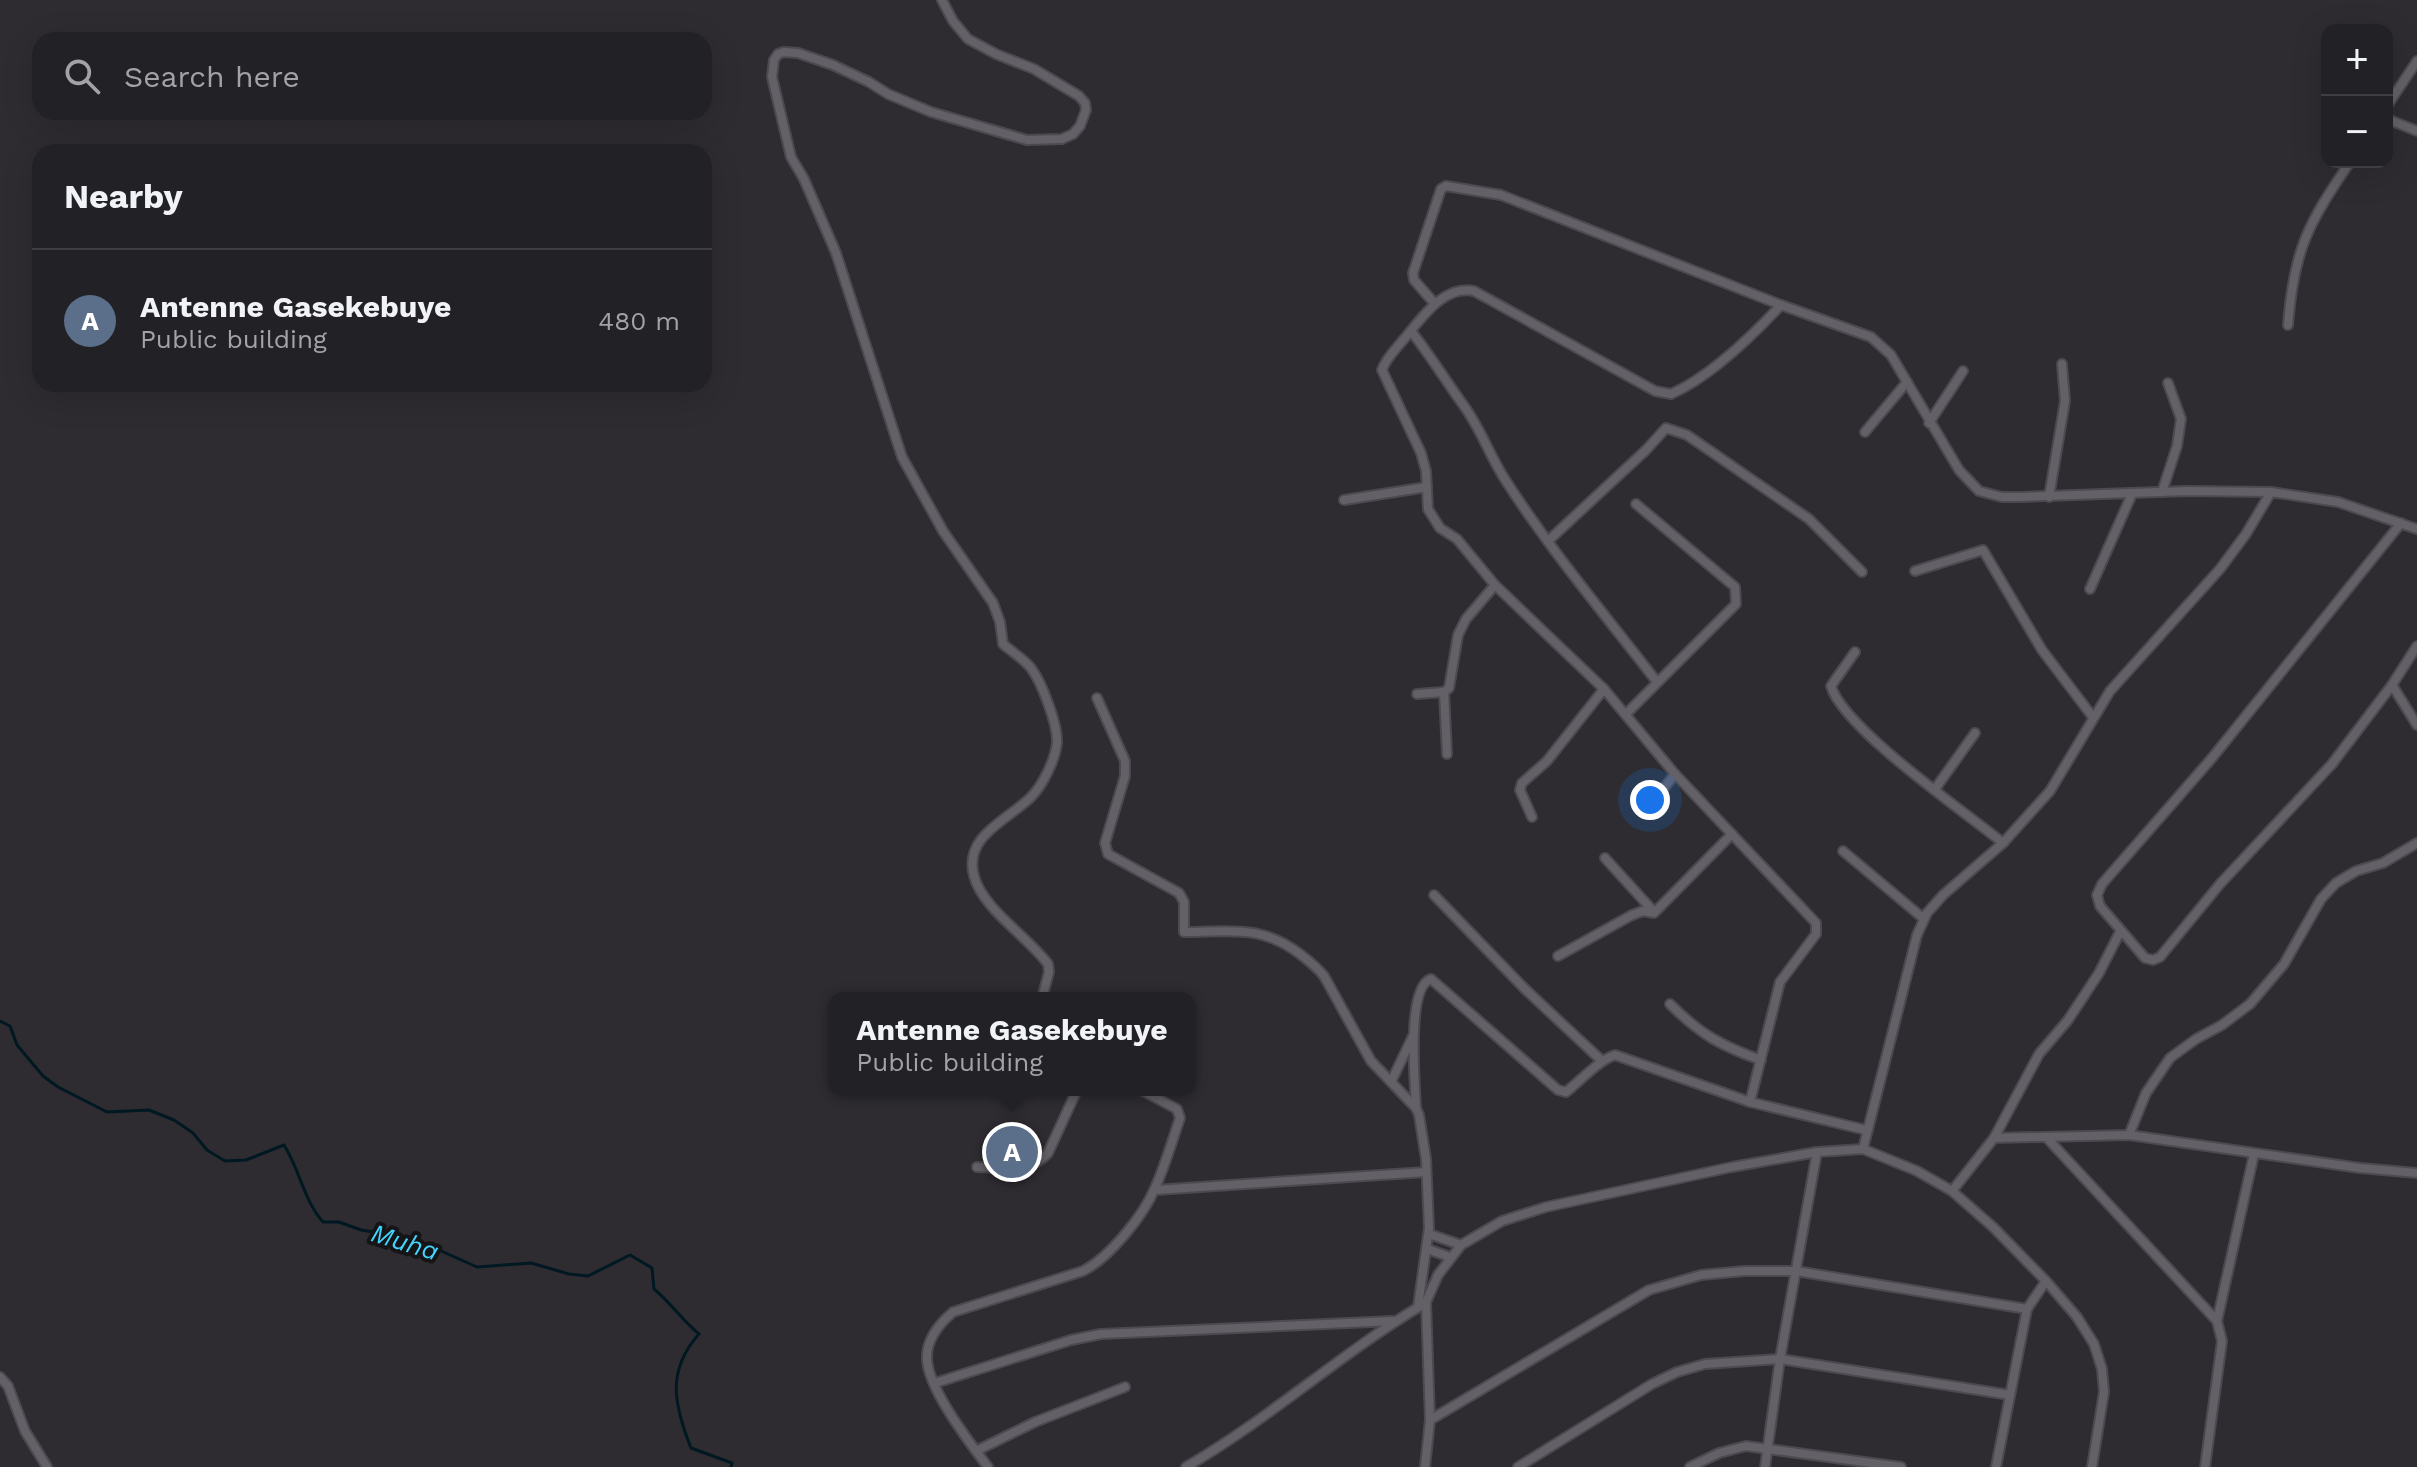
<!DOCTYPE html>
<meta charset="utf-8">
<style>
:root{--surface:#222125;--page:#2e2e32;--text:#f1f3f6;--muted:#a2a3a7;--line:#3f3e42;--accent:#69c4f0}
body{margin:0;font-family:"Work Sans",sans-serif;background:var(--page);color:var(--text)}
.controls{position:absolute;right:24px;top:24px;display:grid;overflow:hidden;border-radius:16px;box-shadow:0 8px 32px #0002}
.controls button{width:72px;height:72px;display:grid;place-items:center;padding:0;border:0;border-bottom:2px solid var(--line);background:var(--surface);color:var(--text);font:40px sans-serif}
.you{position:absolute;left:1650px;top:800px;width:28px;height:28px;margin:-20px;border:6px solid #fff;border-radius:50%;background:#1a73e8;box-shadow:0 0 0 12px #1a73e833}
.badge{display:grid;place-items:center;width:52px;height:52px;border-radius:50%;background:var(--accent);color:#fff;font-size:26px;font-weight:700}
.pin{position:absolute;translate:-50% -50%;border:4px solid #fff;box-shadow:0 2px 8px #0006}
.popup{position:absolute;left:828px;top:992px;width:368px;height:104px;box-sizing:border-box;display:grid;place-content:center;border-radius:16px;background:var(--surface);filter:drop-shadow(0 2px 6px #0005);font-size:26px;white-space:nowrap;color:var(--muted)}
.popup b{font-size:30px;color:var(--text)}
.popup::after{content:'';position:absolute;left:50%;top:100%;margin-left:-16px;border:16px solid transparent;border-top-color:var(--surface)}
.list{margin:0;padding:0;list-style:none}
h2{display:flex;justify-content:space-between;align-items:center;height:104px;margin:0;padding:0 32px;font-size:34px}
h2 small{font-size:26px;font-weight:400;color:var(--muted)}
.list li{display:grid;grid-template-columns:52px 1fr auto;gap:24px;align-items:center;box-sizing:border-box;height:144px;padding:0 32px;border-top:2px solid var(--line)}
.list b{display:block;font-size:30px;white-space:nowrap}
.list p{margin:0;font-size:26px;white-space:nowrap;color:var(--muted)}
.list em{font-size:26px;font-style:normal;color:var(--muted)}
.icon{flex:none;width:44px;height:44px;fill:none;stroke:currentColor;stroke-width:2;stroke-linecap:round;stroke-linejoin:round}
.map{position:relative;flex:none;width:2417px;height:1467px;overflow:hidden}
.search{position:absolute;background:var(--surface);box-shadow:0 8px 32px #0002;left:32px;top:32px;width:680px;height:88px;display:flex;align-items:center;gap:20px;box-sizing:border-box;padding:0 28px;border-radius:24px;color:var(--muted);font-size:30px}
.panel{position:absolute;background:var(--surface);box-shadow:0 8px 32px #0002;left:32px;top:144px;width:680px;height:248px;border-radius:24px}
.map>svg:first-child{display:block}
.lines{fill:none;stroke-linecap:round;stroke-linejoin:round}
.stream{stroke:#001821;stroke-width:3}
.street-casing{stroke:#4c4a4f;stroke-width:12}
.street{stroke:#636167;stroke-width:8}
.labels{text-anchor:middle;stroke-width:8;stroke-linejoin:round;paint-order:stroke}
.water-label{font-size:26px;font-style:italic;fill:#42d5fe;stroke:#151517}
</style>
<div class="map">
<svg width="2417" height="1467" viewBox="0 0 2417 1467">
<rect width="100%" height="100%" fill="#2e2c31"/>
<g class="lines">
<path class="stream" d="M0 1021 10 1026 17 1045 43 1076 58 1087 107 1112 149 1110 174 1120 193 1133 207 1150 225 1161 246 1160 284 1145C300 1170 303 1199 323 1222H339L361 1230 412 1238 477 1267 531 1263 569 1274 588 1276 630 1255 652 1268 654 1289C671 1303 682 1320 699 1334 666 1371 674 1405 691 1448L732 1463 731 1467"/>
<defs>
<g id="street">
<path d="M942 0 953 21 968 39 996 54 1034 69 1079 96 1085 103 1086 110 1080 126 1073 134 1062 139 1027 140 931 112 888 94 869 82 833 65 798 53 784 52 778 54 774 60 772 77 791 157 804 179 836 253 902 457 943 531 993 603 1000 622 1003 644C1012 652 1024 659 1031 668 1042 683 1058 725 1057 743 1055 760 1043 785 1031 797 1008 820 963 836 974 876 982 908 1028 937 1048 964L1049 972 1042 998"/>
<polyline points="2387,106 2417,61"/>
<polyline points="2387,119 2417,131"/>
<polyline points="1435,304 1414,280 1413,273 1441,189 1446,186 1501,195 1781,305 1871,337 1891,355 1959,470 1979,491 2002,497 2021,497 2187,491 2271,492"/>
<path d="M2288 325C2294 249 2308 224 2350 162"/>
<path d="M1411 331C1430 355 1446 381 1464 406 1481 429 1490 457 1506 481 1551 551 1606 616 1657 682"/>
<polyline points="1929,423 1963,371"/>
<polyline points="1865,432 1907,382"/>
<polyline points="2162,492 2177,446 2181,419 2168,383"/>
<polyline points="2049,497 2065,401 2062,364"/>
<polyline points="1344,500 1427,487"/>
<polyline points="2401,523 2212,758 2102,884 2097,895 2100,906 2145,958 2153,960 2160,957 2220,884 2332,764 2392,685 2417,646"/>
<polyline points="1548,541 1646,450 1666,428 1687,435 1809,519 1862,572"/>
<polyline points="1915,571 1983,550 2042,650 2092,716"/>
<polyline points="2090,589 2132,494"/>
<path d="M1855 652 1831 686C1843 728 1965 812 2003 843"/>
<polyline points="2392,685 2417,725"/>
<polyline points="1417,694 1444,692"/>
<path d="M1097 698 1125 761V776L1105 843 1108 854 1179 893 1184 902V932C1231 932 1260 924 1300 954 1309 961 1317 967 1324 976L1371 1061 1416 1108 1419 1115 1426 1159 1429 1228 1418 1307"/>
<polyline points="1626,714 1736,604 1735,587 1636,504"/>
<polyline points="1447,754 1444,692 1449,688 1458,635 1466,619 1495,585"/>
<polyline points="1935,789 1975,733"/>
<polyline points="1649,807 1675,774"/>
<polyline points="1532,817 1520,790 1522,783 1547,761 1604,689"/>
<polyline points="1843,851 1924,919"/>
<polyline points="1605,858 1654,912"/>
<polyline points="1434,895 1526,990 1602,1061"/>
<polyline points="1558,956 1632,915 1643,911 1654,913 1732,834"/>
<path d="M1670 1004C1700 1034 1721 1046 1761 1060"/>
<polyline points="1391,1082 1413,1036"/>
<path d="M1750 1102 1780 982 1816 934V923L1675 774 1604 689 1495 585 1457 539 1440 528 1428 509 1426 471 1421 453 1382 370C1386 358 1396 349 1404 339 1422 318 1443 285 1474 291L1655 391 1671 394C1710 377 1752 336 1781 305"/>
<path d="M1416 1108C1415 1083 1406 987 1431 979L1558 1090 1566 1092C1580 1081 1599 1060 1615 1055L1750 1102 1866 1130"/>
<polyline points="2129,1135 2146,1093 2170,1058 2196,1039 2222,1025 2250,1004 2284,964 2321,899 2336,883 2356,871 2383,863 2417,843"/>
<polyline points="2046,1137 2217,1321 2222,1341 2205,1467"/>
<polyline points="1994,1138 2039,1054 2068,1020 2099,973 2120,932"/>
<polyline points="1863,1149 1917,935 1927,913 1943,895 2003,843 2050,791 2110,691 2220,569 2246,534 2271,492 2338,502 2417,529"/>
<path d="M977 1167C1001 1168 1031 1173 1048 1153L1077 1090"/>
<polyline points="1155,1190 1426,1172"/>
<polyline points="1952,1191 1994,1138 2129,1135 2360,1168 2417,1173"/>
<polyline points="1429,1234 1461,1245"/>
<polyline points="1427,1249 1450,1257"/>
<polyline points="2217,1321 2254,1154"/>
<polyline points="0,1377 8,1386 25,1431 47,1467"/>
<polyline points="935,1383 1071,1340 1101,1334 1393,1321"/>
<polyline points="1430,1420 1649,1290 1701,1275 1744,1271 1796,1271 2027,1309"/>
<polyline points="976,1451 1035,1422 1125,1387"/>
<path d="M988 1467C970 1443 928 1389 927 1359 926 1340 939 1324 953 1312L1083 1271C1109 1258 1144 1215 1155 1188 1165 1166 1172 1141 1180 1118L1177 1109 1141 1090"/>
<path d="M1186 1467C1269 1419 1340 1354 1422 1305"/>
<polyline points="1425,1467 1430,1420 1426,1302 1438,1275 1461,1245 1502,1221 1546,1207 1732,1167 1817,1152 1863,1149 1917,1171 1952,1191 1993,1227 2046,1281 2077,1317 2094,1344 2102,1369 2104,1392 2092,1467"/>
<polyline points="1518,1467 1652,1384 1677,1372 1705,1364 1780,1359 2010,1395"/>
<polyline points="1690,1467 1719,1453 1746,1446 1901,1467"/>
<polyline points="1765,1467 1780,1359 1817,1152"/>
<polyline points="1996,1467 2027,1309 2046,1281"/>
</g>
</defs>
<use href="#street" class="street-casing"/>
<use href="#street" class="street"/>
</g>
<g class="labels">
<g class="water-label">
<text transform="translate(405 1242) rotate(17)" y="9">Muha</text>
</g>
</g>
</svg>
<div class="controls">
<button>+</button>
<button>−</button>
</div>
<div class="you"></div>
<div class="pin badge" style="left:1012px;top:1152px;background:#5c6f8a">A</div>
<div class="popup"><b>Antenne Gasekebuye</b>Public building</div>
<div class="search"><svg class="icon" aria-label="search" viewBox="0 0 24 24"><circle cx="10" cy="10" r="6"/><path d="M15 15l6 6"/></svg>Search here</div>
<section class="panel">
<h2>Nearby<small></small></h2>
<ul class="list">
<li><span class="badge" style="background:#5c6f8a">A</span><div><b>Antenne Gasekebuye</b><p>Public building</p></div><em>480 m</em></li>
</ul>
</section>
</div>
